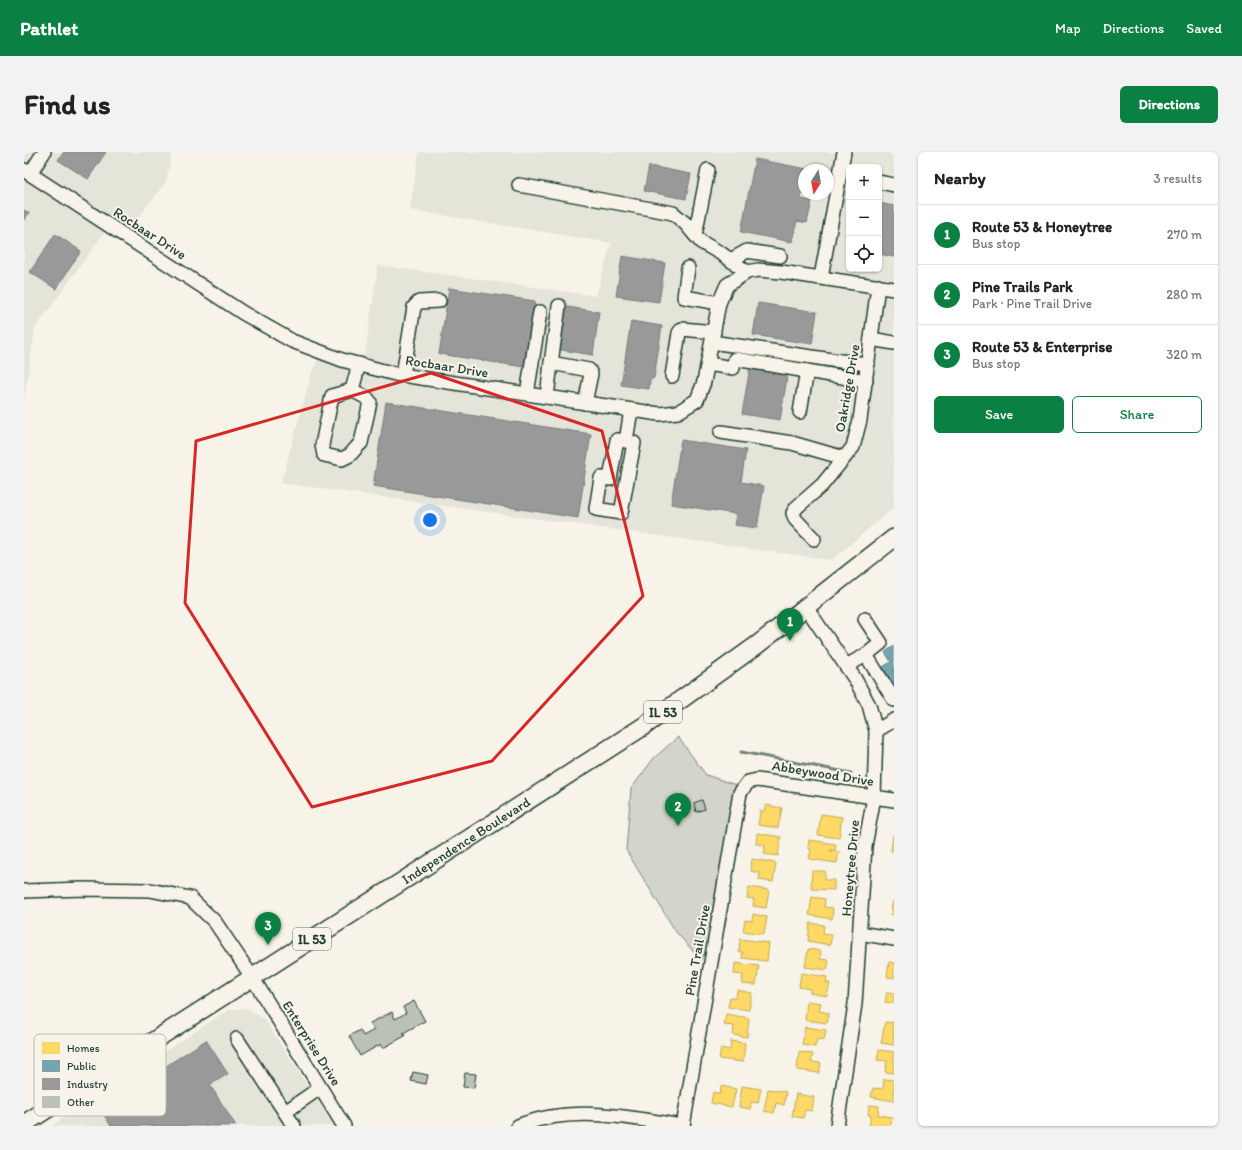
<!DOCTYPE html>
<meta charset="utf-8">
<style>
:root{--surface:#fff;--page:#f2f2f2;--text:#222;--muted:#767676;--line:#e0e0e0;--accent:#0b8043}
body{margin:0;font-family:Itim,sans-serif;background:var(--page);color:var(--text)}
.controls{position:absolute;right:12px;top:12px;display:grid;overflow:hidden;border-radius:6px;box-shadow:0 1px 3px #0004}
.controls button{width:36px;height:36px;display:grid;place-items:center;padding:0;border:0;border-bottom:1px solid var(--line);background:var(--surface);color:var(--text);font:20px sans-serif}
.compass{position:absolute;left:774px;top:12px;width:36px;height:36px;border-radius:50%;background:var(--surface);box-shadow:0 1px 3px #0004;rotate:191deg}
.you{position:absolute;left:406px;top:368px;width:14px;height:14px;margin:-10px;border:3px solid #fff;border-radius:50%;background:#1a73e8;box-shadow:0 0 0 6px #1a73e833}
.badge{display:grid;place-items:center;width:26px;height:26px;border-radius:50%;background:var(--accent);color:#fff;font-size:13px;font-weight:700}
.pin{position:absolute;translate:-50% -33px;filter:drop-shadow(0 1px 2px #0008)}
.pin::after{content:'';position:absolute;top:21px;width:14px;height:12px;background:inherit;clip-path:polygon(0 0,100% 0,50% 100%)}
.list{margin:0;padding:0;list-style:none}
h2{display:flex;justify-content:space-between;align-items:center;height:52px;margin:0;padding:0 16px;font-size:17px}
h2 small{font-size:13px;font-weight:400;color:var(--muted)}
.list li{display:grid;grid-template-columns:26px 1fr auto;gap:12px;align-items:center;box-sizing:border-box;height:60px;padding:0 16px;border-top:1px solid var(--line)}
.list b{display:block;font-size:15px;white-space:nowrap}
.list p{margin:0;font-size:13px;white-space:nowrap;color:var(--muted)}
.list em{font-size:13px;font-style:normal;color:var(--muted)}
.actions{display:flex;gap:8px;padding:12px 16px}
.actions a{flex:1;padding:9px 0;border:1px solid var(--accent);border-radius:6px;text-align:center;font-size:14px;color:var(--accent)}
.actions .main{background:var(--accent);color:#fff}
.icon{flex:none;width:22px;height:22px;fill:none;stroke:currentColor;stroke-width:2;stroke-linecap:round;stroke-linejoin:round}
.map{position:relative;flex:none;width:870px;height:974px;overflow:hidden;border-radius:6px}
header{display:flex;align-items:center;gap:24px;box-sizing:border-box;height:56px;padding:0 20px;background:var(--accent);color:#fff}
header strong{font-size:19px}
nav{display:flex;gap:22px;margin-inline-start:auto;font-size:14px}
.intro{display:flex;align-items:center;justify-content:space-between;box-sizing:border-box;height:96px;padding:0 24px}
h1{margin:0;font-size:28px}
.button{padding:10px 18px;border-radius:6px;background:var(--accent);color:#fff;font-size:14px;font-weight:700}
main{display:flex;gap:24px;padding:0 24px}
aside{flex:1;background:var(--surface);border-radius:6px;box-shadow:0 1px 3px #0004}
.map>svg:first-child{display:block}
.built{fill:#e5e4d9;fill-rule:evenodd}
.green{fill:#d3d5ca;stroke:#79897f}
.homes{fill:#ffd966;stroke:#bcaa57}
.public{fill:#76a5af;stroke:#5c868a}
.industry{fill:#999;stroke:#747d7b}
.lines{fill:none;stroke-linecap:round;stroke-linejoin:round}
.stream{stroke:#6f8077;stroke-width:3}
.building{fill:#bbc1b6;stroke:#1f3d34}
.minor-casing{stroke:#1f3d34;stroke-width:16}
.major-casing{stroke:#1f3d34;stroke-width:20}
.minor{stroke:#f7f3e8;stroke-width:13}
.major{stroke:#f7f3e8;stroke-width:17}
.marked{fill:none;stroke:#d62828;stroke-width:3;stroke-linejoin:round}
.labels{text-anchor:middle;stroke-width:4;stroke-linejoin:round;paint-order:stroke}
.shield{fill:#f7f3e8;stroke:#60746a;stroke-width:1}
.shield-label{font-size:13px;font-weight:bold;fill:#1f3d34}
.street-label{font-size:14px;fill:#1f3d34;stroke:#f7f3e8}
.key{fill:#f7f3e8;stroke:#b6bcb2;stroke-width:1}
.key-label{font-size:11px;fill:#1f3d34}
</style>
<header>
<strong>Pathlet</strong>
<nav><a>Map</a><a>Directions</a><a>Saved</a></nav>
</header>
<div class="intro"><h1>Find us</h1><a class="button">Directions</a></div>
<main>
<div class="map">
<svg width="870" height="974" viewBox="0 0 870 974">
<rect width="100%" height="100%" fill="#f7f3e8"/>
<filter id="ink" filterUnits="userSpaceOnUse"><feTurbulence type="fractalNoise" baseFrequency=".025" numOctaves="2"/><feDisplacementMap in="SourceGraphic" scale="8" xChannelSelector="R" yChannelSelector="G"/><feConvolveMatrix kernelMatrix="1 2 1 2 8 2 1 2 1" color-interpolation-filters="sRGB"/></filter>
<g filter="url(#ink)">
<g class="built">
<polygon points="0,0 148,0 142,30 95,90 80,81 11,177 0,249"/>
<path d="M395 0H870V355L808 408 257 331 287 223 300 192 333 205 341 202 354 113 572 144 587 91 386 58ZM825 15H855V117H825ZM780 18H804V42H780Z"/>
<polygon points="222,856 240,867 310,974 27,974 204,858"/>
</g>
<polygon class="green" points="654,585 682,623 712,633 708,650 683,797 677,808 652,780 602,698 607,637 630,606"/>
<g class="homes">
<polygon points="742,653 758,656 754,676 734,673 736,659 740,660"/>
<polygon points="797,662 818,665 815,686 794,683"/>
<polygon points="733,681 757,685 754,704 740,702 741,693 732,692"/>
<polygon points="869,683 870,683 870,699 867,699"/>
<polygon points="785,688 812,692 811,699 806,698 806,699 815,700 813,711 785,707 787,697 784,696"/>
<polygon points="728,707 752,711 749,730 735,728 736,721 727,719"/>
<polygon points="788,719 801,719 801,728 810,728 810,738 787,737"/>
<polygon points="725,735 745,738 742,756 729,754 730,747 723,746"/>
<polygon points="788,745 801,747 800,755 809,756 808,767 785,763"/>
<polygon points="869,749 870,749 870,763 866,762"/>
<polygon points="729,762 743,765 740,782 719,779 721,768 728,769"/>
<polygon points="786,771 800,773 799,781 808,783 806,793 784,789"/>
<polygon points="716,787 745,791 743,809 718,806 719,800 715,800"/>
<polygon points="784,797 797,799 796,807 805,808 803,818 781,815"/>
<polygon points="865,810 870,811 870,826 863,825"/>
<polygon points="711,811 735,814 732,833 718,832 719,823 710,822"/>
<polygon points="777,821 803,825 802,831 806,831 803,844 786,841 786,837 775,835"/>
<polygon points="713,838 728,841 725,858 704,855 706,845 712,846"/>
<polygon points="863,840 870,841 870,851 861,850"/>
<polygon points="783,849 797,851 795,859 805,861 803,871 781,868"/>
<polygon points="702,862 725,866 723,885 709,883 710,874 700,873"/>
<polygon points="869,869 870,893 857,891 861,870 869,871"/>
<polygon points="781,875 802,878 800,888 793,887 791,895 778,893"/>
<polygon points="707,889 721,891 719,910 695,907 697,896 706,898"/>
<polygon points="855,898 870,900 870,921 861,920 863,909 853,908"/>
<polygon points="775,900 789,902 787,910 797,911 795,921 773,918"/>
<polygon points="860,927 870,928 870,949 847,945 849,936 859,937"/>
<polygon points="697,934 712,937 708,955 687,951 689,940 696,942"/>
<polygon points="718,934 737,937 734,951 727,950 726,957 715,955"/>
<polygon points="744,937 762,940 760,953 752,951 750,961 740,959"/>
<polygon points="772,942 790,945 788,959 781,958 779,966 768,964"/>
<polygon points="845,953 855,954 854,963 868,965 867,974 845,974 847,963 844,963"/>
</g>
<polygon class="public" points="870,494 870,542 855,517 867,510 861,500"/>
<g class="industry">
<polygon points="40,0 82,0 64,27 34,8"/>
<polygon points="731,7 783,17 780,18 780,30 777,47 788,49 783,71 773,69 768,90 717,80"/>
<polygon points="625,14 667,22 662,47 620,39"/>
<polygon points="855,51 870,54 870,105 855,102"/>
<polygon points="0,58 5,61 0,68"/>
<polygon points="31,82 57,99 32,137 6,120"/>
<polygon points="598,104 641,111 635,150 592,144"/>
<polygon points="425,136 511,149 500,215 415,202"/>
<polygon points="734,151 793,160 788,192 729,183"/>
<polygon points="538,154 575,160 569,203 532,197"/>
<polygon points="607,169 638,174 630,226 626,228 625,237 597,233"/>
<polygon points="726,215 764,220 756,268 718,262"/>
<polygon points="362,250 567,282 554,366 349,334"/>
<polygon points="657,288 722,298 717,330 740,334 733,376 710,373 712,362 647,352"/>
<polygon points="182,888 204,922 186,933 212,974 87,974 76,957"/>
</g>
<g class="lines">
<polyline class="stream" points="717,600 827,621"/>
</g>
<g class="building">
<polygon points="678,648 681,657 672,660 670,651"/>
<polygon points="390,849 401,869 379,881 381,884 359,896 357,892 336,904 325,884 336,878 339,884 350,878 346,871 368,860 371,867 382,861 379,855"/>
<polygon points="389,920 404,923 402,932 387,929"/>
<polygon points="441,921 452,922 450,936 439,935"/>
</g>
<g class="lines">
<defs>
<g id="minor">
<polyline points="0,18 219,161 268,189 318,208 371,222 635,262 654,260 673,248 680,230 695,151 703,133 723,120 734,118 757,120 870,137"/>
<polyline points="6,22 20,0"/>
<polyline points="855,30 870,33"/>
<polyline points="495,33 649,61 661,71 677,90 698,102 723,120"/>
<polyline points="671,83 684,18"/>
<polyline points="707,108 723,99 756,104"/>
<polyline points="664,116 660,145 695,151"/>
<polyline points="797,125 820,0"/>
<polyline points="847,187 870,191"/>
<polyline points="688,190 808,208 844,212"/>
<polyline points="527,211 535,154"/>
<polyline points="684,212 709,216 711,207 842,229"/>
<polyline points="379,223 390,155 395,150 415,149"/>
<polyline points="648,224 655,181 658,177 690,180"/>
<polyline points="328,238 343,246 346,250 337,291 333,295 326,303 318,307 300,303 298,293 308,244 328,238 335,212"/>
<polyline points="503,242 516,160"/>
<polyline points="523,245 527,211 565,218 567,222 561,251"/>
<polyline points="776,260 783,219"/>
<polyline points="697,280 768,291 820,306"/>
<polyline points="602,289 593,288 586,327 577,326 572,357 597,361 610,291 602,289 607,258"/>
<polyline points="790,387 771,367 769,361 773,355 798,333 829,295 836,268 854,134"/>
<polyline points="782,455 831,527 845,553 852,579 850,645 841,694 831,852 813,974"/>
<polyline points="842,503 870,548"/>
<polyline points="822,514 842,503 857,491 841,467"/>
<polyline points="852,579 870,568"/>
<polyline points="0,739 59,737 126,738 166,746 191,770 228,825 320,974"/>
<polyline points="836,781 870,787"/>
<polyline points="213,887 270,974"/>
<polyline points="261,960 296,936"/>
<path d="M494 974C547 953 604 965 658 974"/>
<polyline points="659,974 716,641 724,630 733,628 870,648"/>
</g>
<g id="major">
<path id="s1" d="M0 972 620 574 733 493 870 386"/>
</g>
</defs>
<use href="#minor" class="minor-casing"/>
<use href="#major" class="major-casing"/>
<use href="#minor" class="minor"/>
<use href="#major" class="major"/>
</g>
</g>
<path class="marked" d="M407 221 578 279 619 444 468 609 288 655 161 451 172 289Z"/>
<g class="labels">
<g class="shield">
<rect x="620" y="549" width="38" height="22" rx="3"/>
<rect x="269" y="776" width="38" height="22" rx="3"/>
</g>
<g class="shield-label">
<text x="639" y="565">IL 53</text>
<text x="288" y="792">IL 53</text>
</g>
<g class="street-label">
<text transform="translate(126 81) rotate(33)" y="5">Rocbaar Drive</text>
<text transform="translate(423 214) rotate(9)" y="5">Rocbaar Drive</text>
<text transform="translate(823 236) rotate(-80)" y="5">Oakridge Drive</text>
<text transform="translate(799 621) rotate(9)" y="5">Abbeywood Drive</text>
<text dy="5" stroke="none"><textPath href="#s1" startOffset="525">Independence Boulevard</textPath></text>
<text transform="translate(826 716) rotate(-85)" y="5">Honeytree Drive</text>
<text transform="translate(673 798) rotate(-80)" y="5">Pine Trail Drive</text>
<text transform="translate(288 891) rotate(58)" y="5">Enterprise Drive</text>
</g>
</g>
<rect x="10" y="882" width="132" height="82" rx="6" class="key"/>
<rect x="18" y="890" width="18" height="12" fill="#ffd966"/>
<rect x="18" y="908" width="18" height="12" fill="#76a5af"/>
<rect x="18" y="926" width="18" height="12" fill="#999"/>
<rect x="18" y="944" width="18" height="12" fill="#bbc1b6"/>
<g class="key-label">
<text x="43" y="900">Homes</text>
<text x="43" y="918">Public</text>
<text x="43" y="936">Industry</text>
<text x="43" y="954">Other</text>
</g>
</svg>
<div class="controls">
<button>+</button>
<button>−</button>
<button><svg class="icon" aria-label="locate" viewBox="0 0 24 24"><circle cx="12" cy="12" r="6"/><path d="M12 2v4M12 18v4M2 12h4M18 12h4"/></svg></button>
</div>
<svg class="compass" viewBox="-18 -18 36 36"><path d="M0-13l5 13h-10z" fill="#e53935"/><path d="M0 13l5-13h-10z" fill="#767676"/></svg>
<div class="you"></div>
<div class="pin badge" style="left:766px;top:489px">1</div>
<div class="pin badge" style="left:654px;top:674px">2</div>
<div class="pin badge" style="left:244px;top:793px">3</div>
</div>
<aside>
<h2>Nearby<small>3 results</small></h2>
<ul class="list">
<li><span class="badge">1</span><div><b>Route 53 &amp; Honeytree</b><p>Bus stop</p></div><em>270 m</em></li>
<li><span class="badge">2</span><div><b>Pine Trails Park</b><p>Park · Pine Trail Drive</p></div><em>280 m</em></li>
<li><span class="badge">3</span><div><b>Route 53 &amp; Enterprise</b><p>Bus stop</p></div><em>320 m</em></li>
</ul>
<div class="actions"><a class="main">Save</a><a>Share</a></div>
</aside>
</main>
